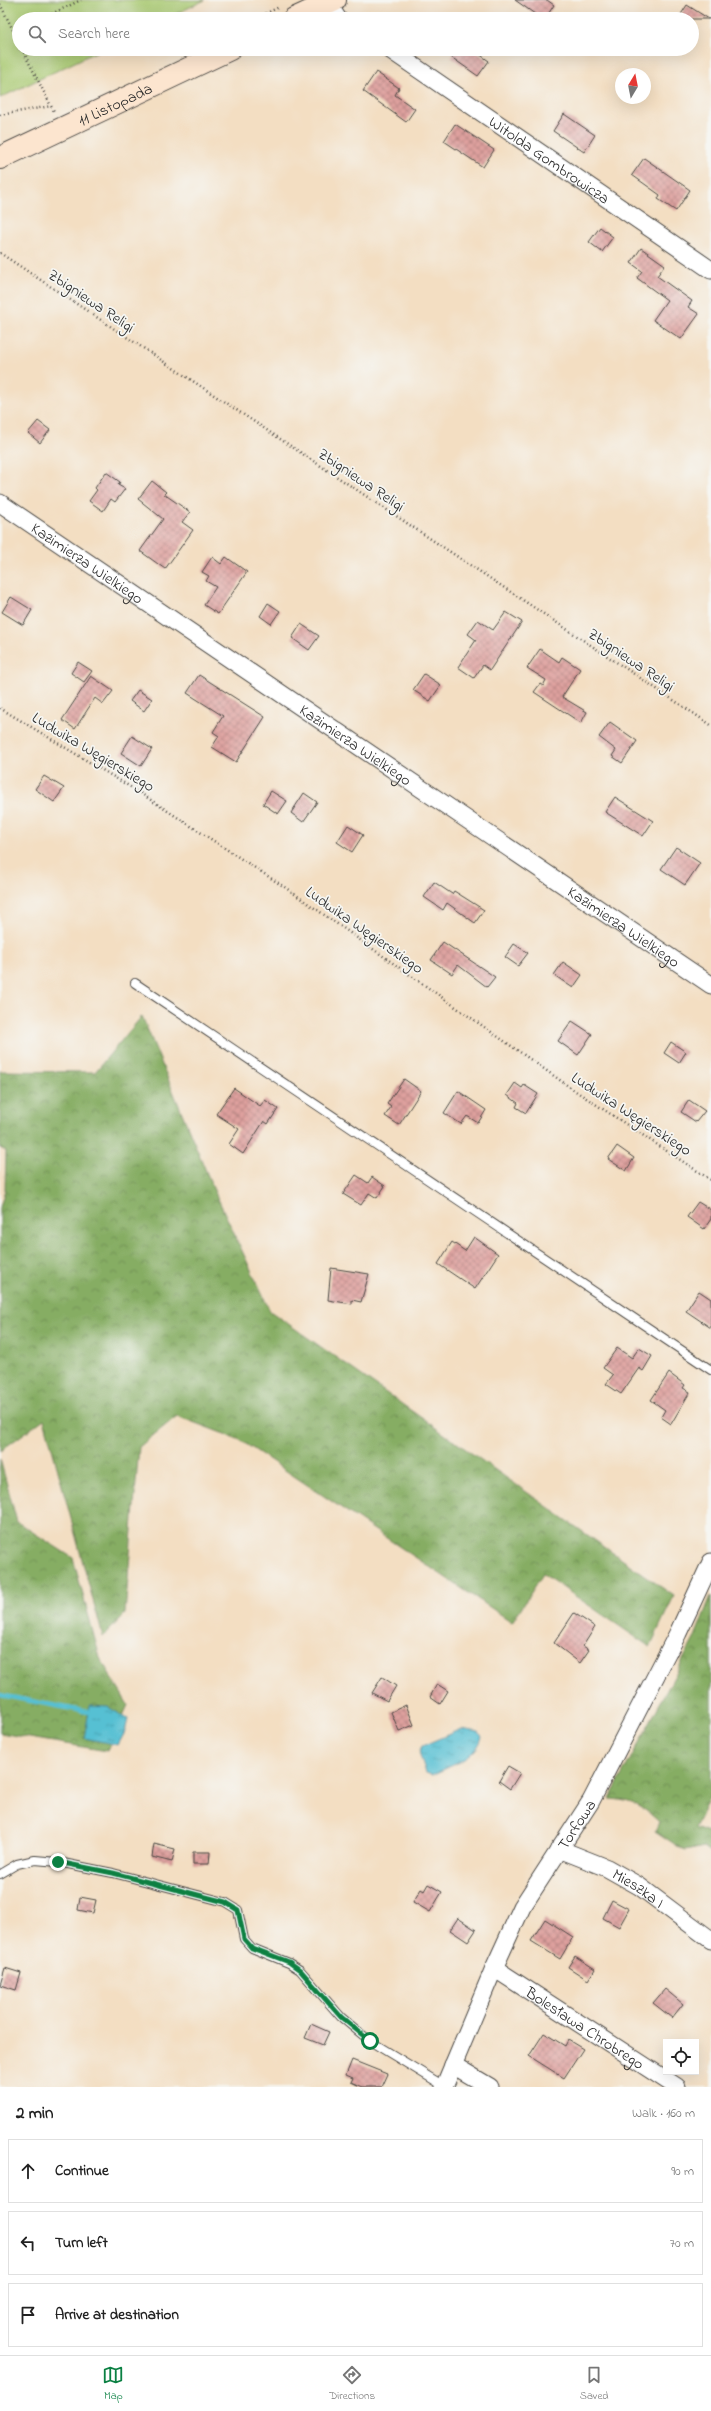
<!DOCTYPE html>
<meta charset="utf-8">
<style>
:root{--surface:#fff;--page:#f2f2f2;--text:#222;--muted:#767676;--line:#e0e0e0;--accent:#0b8043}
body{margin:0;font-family:"Indie Flower",sans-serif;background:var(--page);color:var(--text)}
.controls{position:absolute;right:12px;bottom:12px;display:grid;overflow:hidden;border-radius:0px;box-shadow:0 4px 16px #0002}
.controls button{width:36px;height:36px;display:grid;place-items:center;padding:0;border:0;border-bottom:1px solid var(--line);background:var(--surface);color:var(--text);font:20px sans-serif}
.compass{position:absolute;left:615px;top:68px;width:36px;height:36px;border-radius:50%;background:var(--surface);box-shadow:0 4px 16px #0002;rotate:10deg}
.stop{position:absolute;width:12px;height:12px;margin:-9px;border:3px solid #0b8043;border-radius:50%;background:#fff}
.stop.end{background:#0b8043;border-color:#fff;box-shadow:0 1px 4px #0008}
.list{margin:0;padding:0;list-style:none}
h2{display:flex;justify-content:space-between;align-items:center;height:52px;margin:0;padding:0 16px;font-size:17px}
h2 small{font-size:13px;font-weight:400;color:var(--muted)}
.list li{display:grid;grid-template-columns:26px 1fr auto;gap:12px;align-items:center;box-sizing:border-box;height:64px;margin:0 8px 8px;padding:0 8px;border:1px solid var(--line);border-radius:0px}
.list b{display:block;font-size:15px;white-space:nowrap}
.list em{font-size:13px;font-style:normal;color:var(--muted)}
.icon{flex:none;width:22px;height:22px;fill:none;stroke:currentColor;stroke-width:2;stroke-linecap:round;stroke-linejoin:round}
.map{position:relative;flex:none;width:711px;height:2087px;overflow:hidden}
.search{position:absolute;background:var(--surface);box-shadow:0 4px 16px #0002;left:12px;right:12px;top:12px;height:44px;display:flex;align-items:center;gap:10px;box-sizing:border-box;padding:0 14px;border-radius:22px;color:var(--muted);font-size:15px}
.sheet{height:268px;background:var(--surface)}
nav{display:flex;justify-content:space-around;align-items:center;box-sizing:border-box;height:56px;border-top:1px solid var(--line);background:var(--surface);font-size:11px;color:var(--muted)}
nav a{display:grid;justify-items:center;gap:2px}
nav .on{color:var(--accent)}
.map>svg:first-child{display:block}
.forest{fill:url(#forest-crowns);stroke:#586c47}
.garden{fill:#a9c971;stroke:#6a7a4e}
.water{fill:url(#water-ripples);stroke:#41767f}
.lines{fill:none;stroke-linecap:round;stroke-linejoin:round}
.stream{stroke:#57c0d3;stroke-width:4.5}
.building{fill:url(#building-cross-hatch)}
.lane-casing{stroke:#494642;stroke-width:10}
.street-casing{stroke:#494642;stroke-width:19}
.secondary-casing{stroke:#494642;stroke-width:24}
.path{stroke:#494642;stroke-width:2.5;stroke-dasharray:1 3;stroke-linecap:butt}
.lane{stroke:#fff;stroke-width:8}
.street{stroke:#fff;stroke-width:17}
.secondary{stroke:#fce5cf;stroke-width:22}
.route{stroke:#0b8043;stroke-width:5}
.labels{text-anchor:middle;stroke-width:3.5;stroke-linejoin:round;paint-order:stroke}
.street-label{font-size:16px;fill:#2b2b2b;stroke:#f6f6f2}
</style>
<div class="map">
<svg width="711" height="2087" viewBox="0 0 711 2087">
<defs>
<pattern id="forest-crowns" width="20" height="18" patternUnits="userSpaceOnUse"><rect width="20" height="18" fill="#86ad63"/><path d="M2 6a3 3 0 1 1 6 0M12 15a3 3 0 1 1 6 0" fill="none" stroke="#6e8d52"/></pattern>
<pattern id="water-ripples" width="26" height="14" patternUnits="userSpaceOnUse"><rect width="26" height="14" fill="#57c0d3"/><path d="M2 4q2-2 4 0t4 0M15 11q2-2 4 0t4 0" fill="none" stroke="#489cab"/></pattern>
<pattern id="building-cross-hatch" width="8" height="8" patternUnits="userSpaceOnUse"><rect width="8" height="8" fill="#dea09e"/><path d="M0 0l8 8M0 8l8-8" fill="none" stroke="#b48381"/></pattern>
</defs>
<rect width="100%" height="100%" fill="#f6f6f2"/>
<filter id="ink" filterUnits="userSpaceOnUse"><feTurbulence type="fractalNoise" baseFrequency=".025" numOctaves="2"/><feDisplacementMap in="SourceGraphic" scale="8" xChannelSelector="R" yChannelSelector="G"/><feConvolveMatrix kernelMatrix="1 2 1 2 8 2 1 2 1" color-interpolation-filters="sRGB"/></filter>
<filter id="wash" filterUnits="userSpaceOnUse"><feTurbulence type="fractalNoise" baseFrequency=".012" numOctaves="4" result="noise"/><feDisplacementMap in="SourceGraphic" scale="16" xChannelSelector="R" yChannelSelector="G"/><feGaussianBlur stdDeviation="0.9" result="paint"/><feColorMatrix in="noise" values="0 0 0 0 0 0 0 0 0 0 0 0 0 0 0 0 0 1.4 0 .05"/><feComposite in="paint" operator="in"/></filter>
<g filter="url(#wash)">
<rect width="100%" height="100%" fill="#f3dec2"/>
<g class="forest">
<polygon points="142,1016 213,1188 270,1311 674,1596 650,1647 543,1574 512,1622 240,1440 177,1416 139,1447 125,1614 103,1637 44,1419 0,1451 0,1208 5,1189 6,1151 0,1148 0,1071 95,1072"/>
<polygon points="0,1459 17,1522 73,1558 100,1658 128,1705 107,1751 0,1733"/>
<path d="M711 1596V1794L695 1828 711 1834V1852L704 1847 685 1851 655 1831 659 1822C643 1806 631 1800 609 1799L694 1639Z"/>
</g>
<polygon class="garden" points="0,0 205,0 165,19 19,19 19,49 102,49 0,98"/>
<g class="water">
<polygon points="90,1706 108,1707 128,1719 125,1732 118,1745 84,1738"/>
<path d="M461 1729 478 1732 482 1736C478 1758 449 1766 432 1775L426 1773 419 1752 422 1746Z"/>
</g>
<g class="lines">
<polyline class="stream" points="0,1695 88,1712"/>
</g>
<g id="blocks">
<g class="building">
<polygon points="515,0 547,0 554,5 545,19 542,19"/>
<polygon points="687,5 709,19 678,19"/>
<polygon points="456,49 472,49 489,61 478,76 451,57"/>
<polygon points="376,72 399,88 395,95 415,109 406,122 363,91"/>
<polygon points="564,114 595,135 584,152 553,131"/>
<polygon points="455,124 494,150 483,167 444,141"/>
<polygon points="644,158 690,190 676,211 658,199 660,195 632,175"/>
<polygon points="600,227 613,237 602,252 589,242"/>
<polygon points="641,248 665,265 657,276 692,301 688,307 699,314 681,339 653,320 667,300 637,278 642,271 631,263"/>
<polygon points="38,421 50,430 40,443 28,433"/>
<polygon points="106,472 120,482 118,485 125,489 115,502 111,499 103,511 89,501 97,490 95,488"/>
<polygon points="152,481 166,492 164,494 190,512 182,522 193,530 165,569 140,551 163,519 138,499"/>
<polygon points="212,557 221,564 226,557 247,572 218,614 204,605 216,587 206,581 209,576 202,572"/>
<polygon points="11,597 32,610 23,625 2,612"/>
<polygon points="268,603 280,611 271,624 260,616"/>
<polygon points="506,612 522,622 490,670 483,665 474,678 458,667 476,640 468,634 478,620 493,630"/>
<polygon points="301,624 319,636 309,650 292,638"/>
<polygon points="540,649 559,662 562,657 580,669 562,697 587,712 581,723 534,692 540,684 543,686 546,680 527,668"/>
<polygon points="78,662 92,671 84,682 71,673"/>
<polygon points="424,674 441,685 430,701 413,690"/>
<polygon points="199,675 265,717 236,762 212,747 219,736 213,732 223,716 187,693"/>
<polygon points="91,676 113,691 103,704 95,698 75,729 62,720"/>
<polygon points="138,690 152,699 144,711 130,701"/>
<polygon points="610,722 637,741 622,763 612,756 616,750 599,737"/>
<polygon points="132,736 152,749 141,766 121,753"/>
<polygon points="44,776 64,788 54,802 35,789"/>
<polygon points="271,791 287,801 278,814 263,804"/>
<polygon points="304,793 317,802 303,822 291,813"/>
<polygon points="615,797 653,821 643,836 605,812"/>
<polygon points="348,825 363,835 352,852 337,842"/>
<polygon points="676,847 700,863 685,885 661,869"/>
<polygon points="434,882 452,894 454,891 484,910 475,923 447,903 443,910 424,897"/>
<polygon points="443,942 495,977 487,987 458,965 452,974 431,960"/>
<polygon points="514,944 528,953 518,966 505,957"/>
<polygon points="563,962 582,975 573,988 554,975"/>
<polygon points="572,1021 592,1034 578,1055 558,1041"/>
<polygon points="671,1042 686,1052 679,1063 664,1053"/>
<polygon points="404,1079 421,1091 399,1125 385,1116 391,1107 387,1104"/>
<polygon points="515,1083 522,1088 524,1085 538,1094 526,1113 516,1107 518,1103 507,1095"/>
<polygon points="234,1088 260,1106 265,1100 278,1109 268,1124 264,1121 243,1154 229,1144 239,1129 216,1114"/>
<polygon points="458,1091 486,1110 478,1123 467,1116 461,1124 444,1113"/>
<polygon points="689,1100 705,1111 696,1122 681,1112"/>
<polygon points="617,1146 634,1158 626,1171 608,1159"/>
<polygon points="356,1175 368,1183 372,1177 385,1186 377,1198 369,1193 361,1205 343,1194"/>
<polygon points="698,1202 711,1210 711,1219 704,1229 687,1217"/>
<polygon points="474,1237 498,1254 475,1289 438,1264 452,1242 465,1251"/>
<polygon points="331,1268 369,1274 361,1302 352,1300 352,1304 328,1300"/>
<polygon points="699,1291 711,1299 711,1328 686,1311"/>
<polygon points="617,1348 632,1358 639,1348 652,1356 643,1371 639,1368 621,1394 606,1384 613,1375 603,1368"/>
<polygon points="669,1373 685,1385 683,1388 690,1392 671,1424 661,1417 665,1410 651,1400"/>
<polygon points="574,1613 595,1627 583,1646 589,1650 580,1663 554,1643"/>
<polygon points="382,1677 396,1686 387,1701 372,1693"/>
<polygon points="437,1684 448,1691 440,1704 430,1697"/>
<polygon points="406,1705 414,1725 399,1731 391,1712"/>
<polygon points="508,1766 520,1773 510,1789 499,1781"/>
<polygon points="154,1844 175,1849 172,1862 152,1857"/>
<polygon points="193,1852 210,1852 209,1864 193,1864"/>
<polygon points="428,1884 442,1892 430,1912 413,1902 421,1889 424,1891"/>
<polygon points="80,1897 96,1900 93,1913 78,1910"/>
<polygon points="612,1900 629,1909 619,1927 603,1918"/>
<polygon points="458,1918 476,1930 468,1942 450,1930"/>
<polygon points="545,1919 573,1937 560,1959 531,1941"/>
<polygon points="575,1956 595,1969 588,1980 568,1967"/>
<polygon points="5,1968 21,1973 16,1990 0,1985"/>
<polygon points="665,1989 683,2004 672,2018 653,2003"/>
<polygon points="311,2024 329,2032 323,2045 305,2038"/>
<polygon points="544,2033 565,2046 568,2040 583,2049 564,2078 529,2056"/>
<polygon points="352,2060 387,2074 381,2087 362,2087 351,2082 353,2078 346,2075"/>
</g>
</g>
</g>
<g filter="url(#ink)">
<use href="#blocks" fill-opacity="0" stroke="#494642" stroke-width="1"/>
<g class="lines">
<defs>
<g id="lane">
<polyline points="135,983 711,1370"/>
<polyline points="0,1874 17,1864 35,1860 58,1862 113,1873 225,1902 238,1910 244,1939 252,1948 289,1963 300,1970 341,2017 370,2041 444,2086"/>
</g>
<g id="street">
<polyline points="328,4 338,19"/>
<path id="s1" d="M389 49 711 270"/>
<path id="s2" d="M0 503 711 985"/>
<path id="s3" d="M559 1849 607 1868 639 1886 711 1940"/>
<path id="s4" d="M494 1968 677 2087"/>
<polyline points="453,2065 490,2087"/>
<path id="s5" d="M444 2087 494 1968 522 1907 591 1801 678 1633 711 1562"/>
</g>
<g id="secondary">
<polyline points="294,19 335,0"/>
<path id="s6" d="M0 158 230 49"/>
</g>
</defs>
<use href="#lane" class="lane-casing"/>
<use href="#street" class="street-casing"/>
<use href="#secondary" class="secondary-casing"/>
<g class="path">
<polyline points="0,4 19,42"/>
<polyline points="41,19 81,0"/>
<polyline points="255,19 279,7"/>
<polyline points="22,49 51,106"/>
<polyline points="0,115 51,106 55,113"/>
<polyline points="0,253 711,725"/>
<polyline points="0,708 137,791 286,888 574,1090 711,1180"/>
</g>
<use href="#lane" class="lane"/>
<use href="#street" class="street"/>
<use href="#secondary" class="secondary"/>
</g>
</g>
<g class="lines" filter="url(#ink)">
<polyline class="route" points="58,1862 113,1873 225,1902 238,1910 244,1939 252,1948 289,1962 300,1970 341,2017 370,2041"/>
</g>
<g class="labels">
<g class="street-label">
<text dy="6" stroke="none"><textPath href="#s6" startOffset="127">11 Listopada</textPath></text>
<text dy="6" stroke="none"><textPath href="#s1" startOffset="195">Witolda Gombrowicza</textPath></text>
<text transform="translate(92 300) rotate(34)" y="6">Zbigniewa Religi</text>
<text transform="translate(362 479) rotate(34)" y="6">Zbigniewa Religi</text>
<text dy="6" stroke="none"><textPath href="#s2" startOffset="106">Kazimierza Wielkiego</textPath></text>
<text transform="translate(632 659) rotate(34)" y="6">Zbigniewa Religi</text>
<text dy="6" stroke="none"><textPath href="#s2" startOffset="430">Kazimierza Wielkiego</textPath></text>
<text transform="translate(94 751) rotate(31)" y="6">Ludwika Węgierskiego</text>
<text dy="6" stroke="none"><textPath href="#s2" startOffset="754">Kazimierza Wielkiego</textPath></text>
<text transform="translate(365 929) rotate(35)" y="6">Ludwika Węgierskiego</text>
<text transform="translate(632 1113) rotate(33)" y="6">Ludwika Węgierskiego</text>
<text dy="6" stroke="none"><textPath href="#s5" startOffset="295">Torfowa</textPath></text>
<text dy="6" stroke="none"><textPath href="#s3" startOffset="89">Mieszka I</textPath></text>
<text dy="6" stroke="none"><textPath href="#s4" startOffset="109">Bolesława Chrobrego</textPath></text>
</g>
</g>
</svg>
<div class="controls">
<button><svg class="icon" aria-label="locate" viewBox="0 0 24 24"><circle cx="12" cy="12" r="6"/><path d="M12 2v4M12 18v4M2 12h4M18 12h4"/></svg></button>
</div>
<svg class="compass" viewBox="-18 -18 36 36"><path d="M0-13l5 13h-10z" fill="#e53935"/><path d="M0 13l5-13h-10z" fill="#767676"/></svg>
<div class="stop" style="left:370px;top:2041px"></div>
<div class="stop end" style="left:58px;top:1862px"></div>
<div class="search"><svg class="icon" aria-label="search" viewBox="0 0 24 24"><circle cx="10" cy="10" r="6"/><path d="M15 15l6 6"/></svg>Search here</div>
</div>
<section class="sheet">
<h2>2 min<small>Walk · 160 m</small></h2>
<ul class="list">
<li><svg class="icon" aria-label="ahead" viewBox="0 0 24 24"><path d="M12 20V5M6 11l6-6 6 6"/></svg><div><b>Continue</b></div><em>90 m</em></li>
<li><svg class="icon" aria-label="left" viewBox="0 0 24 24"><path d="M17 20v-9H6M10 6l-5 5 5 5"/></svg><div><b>Turn left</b></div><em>70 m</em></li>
<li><svg class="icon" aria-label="arrive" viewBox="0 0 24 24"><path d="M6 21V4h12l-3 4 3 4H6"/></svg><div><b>Arrive at destination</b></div></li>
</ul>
</section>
<nav>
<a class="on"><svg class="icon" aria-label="map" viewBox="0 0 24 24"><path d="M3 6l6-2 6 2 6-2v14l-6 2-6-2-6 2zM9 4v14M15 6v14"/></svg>Map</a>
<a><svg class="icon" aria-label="directions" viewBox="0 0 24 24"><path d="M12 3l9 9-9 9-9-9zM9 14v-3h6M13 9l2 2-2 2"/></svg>Directions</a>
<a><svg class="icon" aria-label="saved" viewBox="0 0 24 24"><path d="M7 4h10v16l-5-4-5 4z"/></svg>Saved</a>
</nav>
